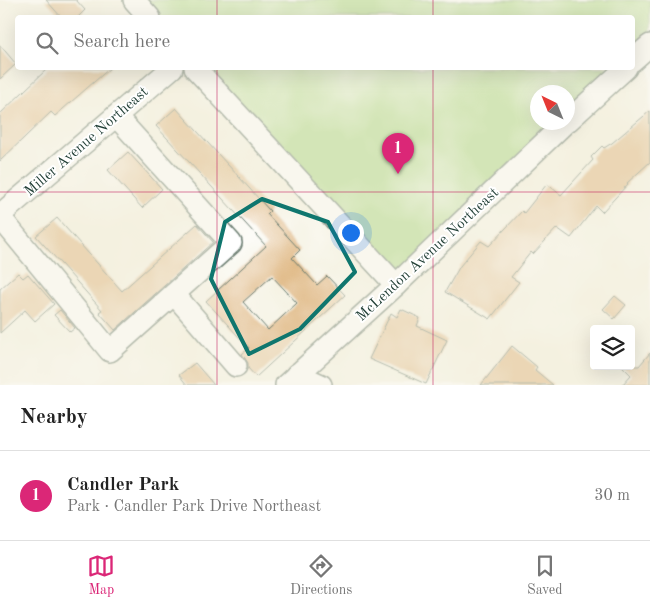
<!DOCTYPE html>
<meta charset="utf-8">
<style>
:root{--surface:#fff;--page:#f6f6f6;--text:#222;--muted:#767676;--line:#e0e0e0;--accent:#db2777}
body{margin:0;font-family:"Old Standard TT",serif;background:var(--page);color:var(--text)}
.controls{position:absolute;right:15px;bottom:15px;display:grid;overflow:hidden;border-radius:5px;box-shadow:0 5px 20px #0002}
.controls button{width:45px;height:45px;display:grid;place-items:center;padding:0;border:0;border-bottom:1px solid var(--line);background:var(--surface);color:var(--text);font:25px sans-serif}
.compass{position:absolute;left:530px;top:85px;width:45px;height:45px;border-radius:50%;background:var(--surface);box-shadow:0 5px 20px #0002;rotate:317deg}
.you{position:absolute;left:350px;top:232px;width:18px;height:18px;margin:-12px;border:4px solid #fff;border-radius:50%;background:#1a73e8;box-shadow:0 0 0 8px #1a73e833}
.badge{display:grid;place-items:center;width:32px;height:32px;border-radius:50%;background:var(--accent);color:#fff;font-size:16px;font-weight:700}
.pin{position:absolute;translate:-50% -41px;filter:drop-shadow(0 1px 2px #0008)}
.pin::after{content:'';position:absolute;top:26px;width:18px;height:15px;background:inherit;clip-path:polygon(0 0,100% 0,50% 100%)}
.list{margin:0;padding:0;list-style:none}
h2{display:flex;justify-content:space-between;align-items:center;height:65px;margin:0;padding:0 20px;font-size:21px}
h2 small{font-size:16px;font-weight:400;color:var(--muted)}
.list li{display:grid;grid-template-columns:32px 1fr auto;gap:15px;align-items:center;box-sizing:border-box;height:90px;padding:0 20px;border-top:1px solid var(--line)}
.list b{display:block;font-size:19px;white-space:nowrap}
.list p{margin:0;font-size:16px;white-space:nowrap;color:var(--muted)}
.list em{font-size:16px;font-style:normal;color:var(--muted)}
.icon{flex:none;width:28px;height:28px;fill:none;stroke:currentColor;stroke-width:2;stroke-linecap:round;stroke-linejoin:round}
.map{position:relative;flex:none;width:650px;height:385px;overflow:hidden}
.search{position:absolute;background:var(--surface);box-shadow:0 5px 20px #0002;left:15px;right:15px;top:15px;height:55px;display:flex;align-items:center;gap:12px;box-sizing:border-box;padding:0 18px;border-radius:5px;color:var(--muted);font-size:19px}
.sheet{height:155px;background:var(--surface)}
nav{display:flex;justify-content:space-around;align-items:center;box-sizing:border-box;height:70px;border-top:1px solid var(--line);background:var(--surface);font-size:14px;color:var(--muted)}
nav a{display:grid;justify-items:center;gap:2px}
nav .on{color:var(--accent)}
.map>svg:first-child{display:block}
.green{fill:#acd885;stroke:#668a5c}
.building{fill:#dfb782;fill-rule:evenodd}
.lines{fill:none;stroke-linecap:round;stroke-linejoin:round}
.minor-casing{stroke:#6a7c70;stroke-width:24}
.minor{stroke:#fff;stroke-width:21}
.marked{fill:none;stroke:#0f766e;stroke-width:4;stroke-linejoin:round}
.grid{fill:none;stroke:#c2185b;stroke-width:1;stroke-opacity:0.55}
.labels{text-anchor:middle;stroke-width:4;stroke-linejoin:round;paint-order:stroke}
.street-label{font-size:15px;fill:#1f3d34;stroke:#fff}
</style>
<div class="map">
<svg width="650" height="385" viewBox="0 0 650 385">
<rect width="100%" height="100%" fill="#fff"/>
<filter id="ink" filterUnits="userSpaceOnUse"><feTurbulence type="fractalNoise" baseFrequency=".02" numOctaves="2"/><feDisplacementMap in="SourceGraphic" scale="10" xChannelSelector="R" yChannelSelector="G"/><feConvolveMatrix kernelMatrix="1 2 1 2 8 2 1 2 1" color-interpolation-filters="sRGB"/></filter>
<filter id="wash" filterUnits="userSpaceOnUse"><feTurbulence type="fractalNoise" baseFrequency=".0096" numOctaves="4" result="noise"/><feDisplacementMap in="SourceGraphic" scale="20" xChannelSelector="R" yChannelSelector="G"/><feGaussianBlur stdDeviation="1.12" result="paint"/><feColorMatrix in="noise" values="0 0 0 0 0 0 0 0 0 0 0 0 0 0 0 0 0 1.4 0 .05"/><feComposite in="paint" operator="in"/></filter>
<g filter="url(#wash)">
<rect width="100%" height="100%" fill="#f4f1e0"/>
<g class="green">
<polygon points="130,0 650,0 650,45 633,61 632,18 146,18"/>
<polygon points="192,68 626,68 568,121 568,92 538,92 538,122 566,123 388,283"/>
</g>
<g id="blocks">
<g class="building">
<polygon points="46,0 76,0 85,10 77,18 62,18"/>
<polygon points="0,45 16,64 0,79"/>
<polygon points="48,68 110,68 55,116 51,112 0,161 0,114"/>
<path d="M176 108 270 211 267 214 300 250 292 258 317 285 327 276 345 295 256 377 248 368V363L242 354 249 348 206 301 266 246 156 126ZM272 276 297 303 268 330 243 302Z"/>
<polygon points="650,111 650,162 627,183 628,184 602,212 596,206 571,238 557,228 533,254 531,252 511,277 519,282 490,319 445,292 460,266 481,241 489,246 522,211 524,213 547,184 561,195 593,160 591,157 602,146 604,148 612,143"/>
<polygon points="128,152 162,189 142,208 108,170"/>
<polygon points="57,218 122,291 197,224 213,242 115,330 99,312 102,310 36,236"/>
<polygon points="18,273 23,278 28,274 54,304 35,321 25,310 0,333 0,289"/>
<polygon points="615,296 626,305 614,319 603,309"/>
<polygon points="401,309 420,318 417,326 447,340 426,384 369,359 391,313 397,317"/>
<polygon points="60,310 75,328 70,332 54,315"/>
<polygon points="512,346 537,367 535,370 553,385 481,385"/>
<polygon points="650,353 650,385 622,385 631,375 622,366 639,366"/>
<polygon points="195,363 214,385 187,385 179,375"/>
</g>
</g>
</g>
<g filter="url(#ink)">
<use href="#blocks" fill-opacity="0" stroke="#6a7c70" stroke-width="1"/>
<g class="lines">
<defs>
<g id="minor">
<polyline points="134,0 150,18"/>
<polyline points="632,61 650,45"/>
<polyline points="195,68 396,285"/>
<polyline points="568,121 626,68"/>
<polyline points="0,215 172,68"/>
<polyline points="0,217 110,351 231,243 116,116"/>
<polyline points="174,294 236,366"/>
<polyline points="297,374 321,385"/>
<polyline points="286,385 396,285 566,122"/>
</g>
</defs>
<use href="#minor" class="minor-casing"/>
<use href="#minor" class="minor"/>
</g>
</g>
<path d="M0 0H650V385H0ZM262 199 328 222 355 272 300 329 249 354 211 279 225 222Z" fill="#f4f1e0" fill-opacity=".55" fill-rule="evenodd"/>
<path class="marked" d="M262 199 328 222 355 272 300 329 249 354 211 279 225 222Z"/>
<path class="grid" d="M217 0V18M433 0V18M217 68V385M433 68V385M0 192H650"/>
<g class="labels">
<g class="street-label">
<text transform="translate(86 141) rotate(-41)" y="5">Miller Avenue Northeast</text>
<text transform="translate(427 254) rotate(-43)" y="5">McLendon Avenue Northeast</text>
</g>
</g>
</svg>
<div class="controls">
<button><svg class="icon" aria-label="layers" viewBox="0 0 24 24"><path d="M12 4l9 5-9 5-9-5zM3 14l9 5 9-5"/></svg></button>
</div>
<svg class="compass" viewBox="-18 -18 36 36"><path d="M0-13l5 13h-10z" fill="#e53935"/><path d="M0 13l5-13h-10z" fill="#767676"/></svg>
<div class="you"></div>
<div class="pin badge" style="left:398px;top:174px">1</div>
<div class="search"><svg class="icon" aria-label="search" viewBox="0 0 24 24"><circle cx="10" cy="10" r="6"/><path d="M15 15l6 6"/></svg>Search here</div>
</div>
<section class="sheet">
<h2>Nearby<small></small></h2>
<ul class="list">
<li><span class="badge">1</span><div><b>Candler Park</b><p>Park · Candler Park Drive Northeast</p></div><em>30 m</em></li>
</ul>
</section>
<nav>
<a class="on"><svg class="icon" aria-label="map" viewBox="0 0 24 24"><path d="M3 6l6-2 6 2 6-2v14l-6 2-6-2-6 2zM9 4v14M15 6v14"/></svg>Map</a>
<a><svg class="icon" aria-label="directions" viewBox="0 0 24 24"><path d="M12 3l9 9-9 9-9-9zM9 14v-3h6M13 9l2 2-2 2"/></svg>Directions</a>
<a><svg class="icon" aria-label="saved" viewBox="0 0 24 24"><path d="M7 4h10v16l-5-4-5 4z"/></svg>Saved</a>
</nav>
